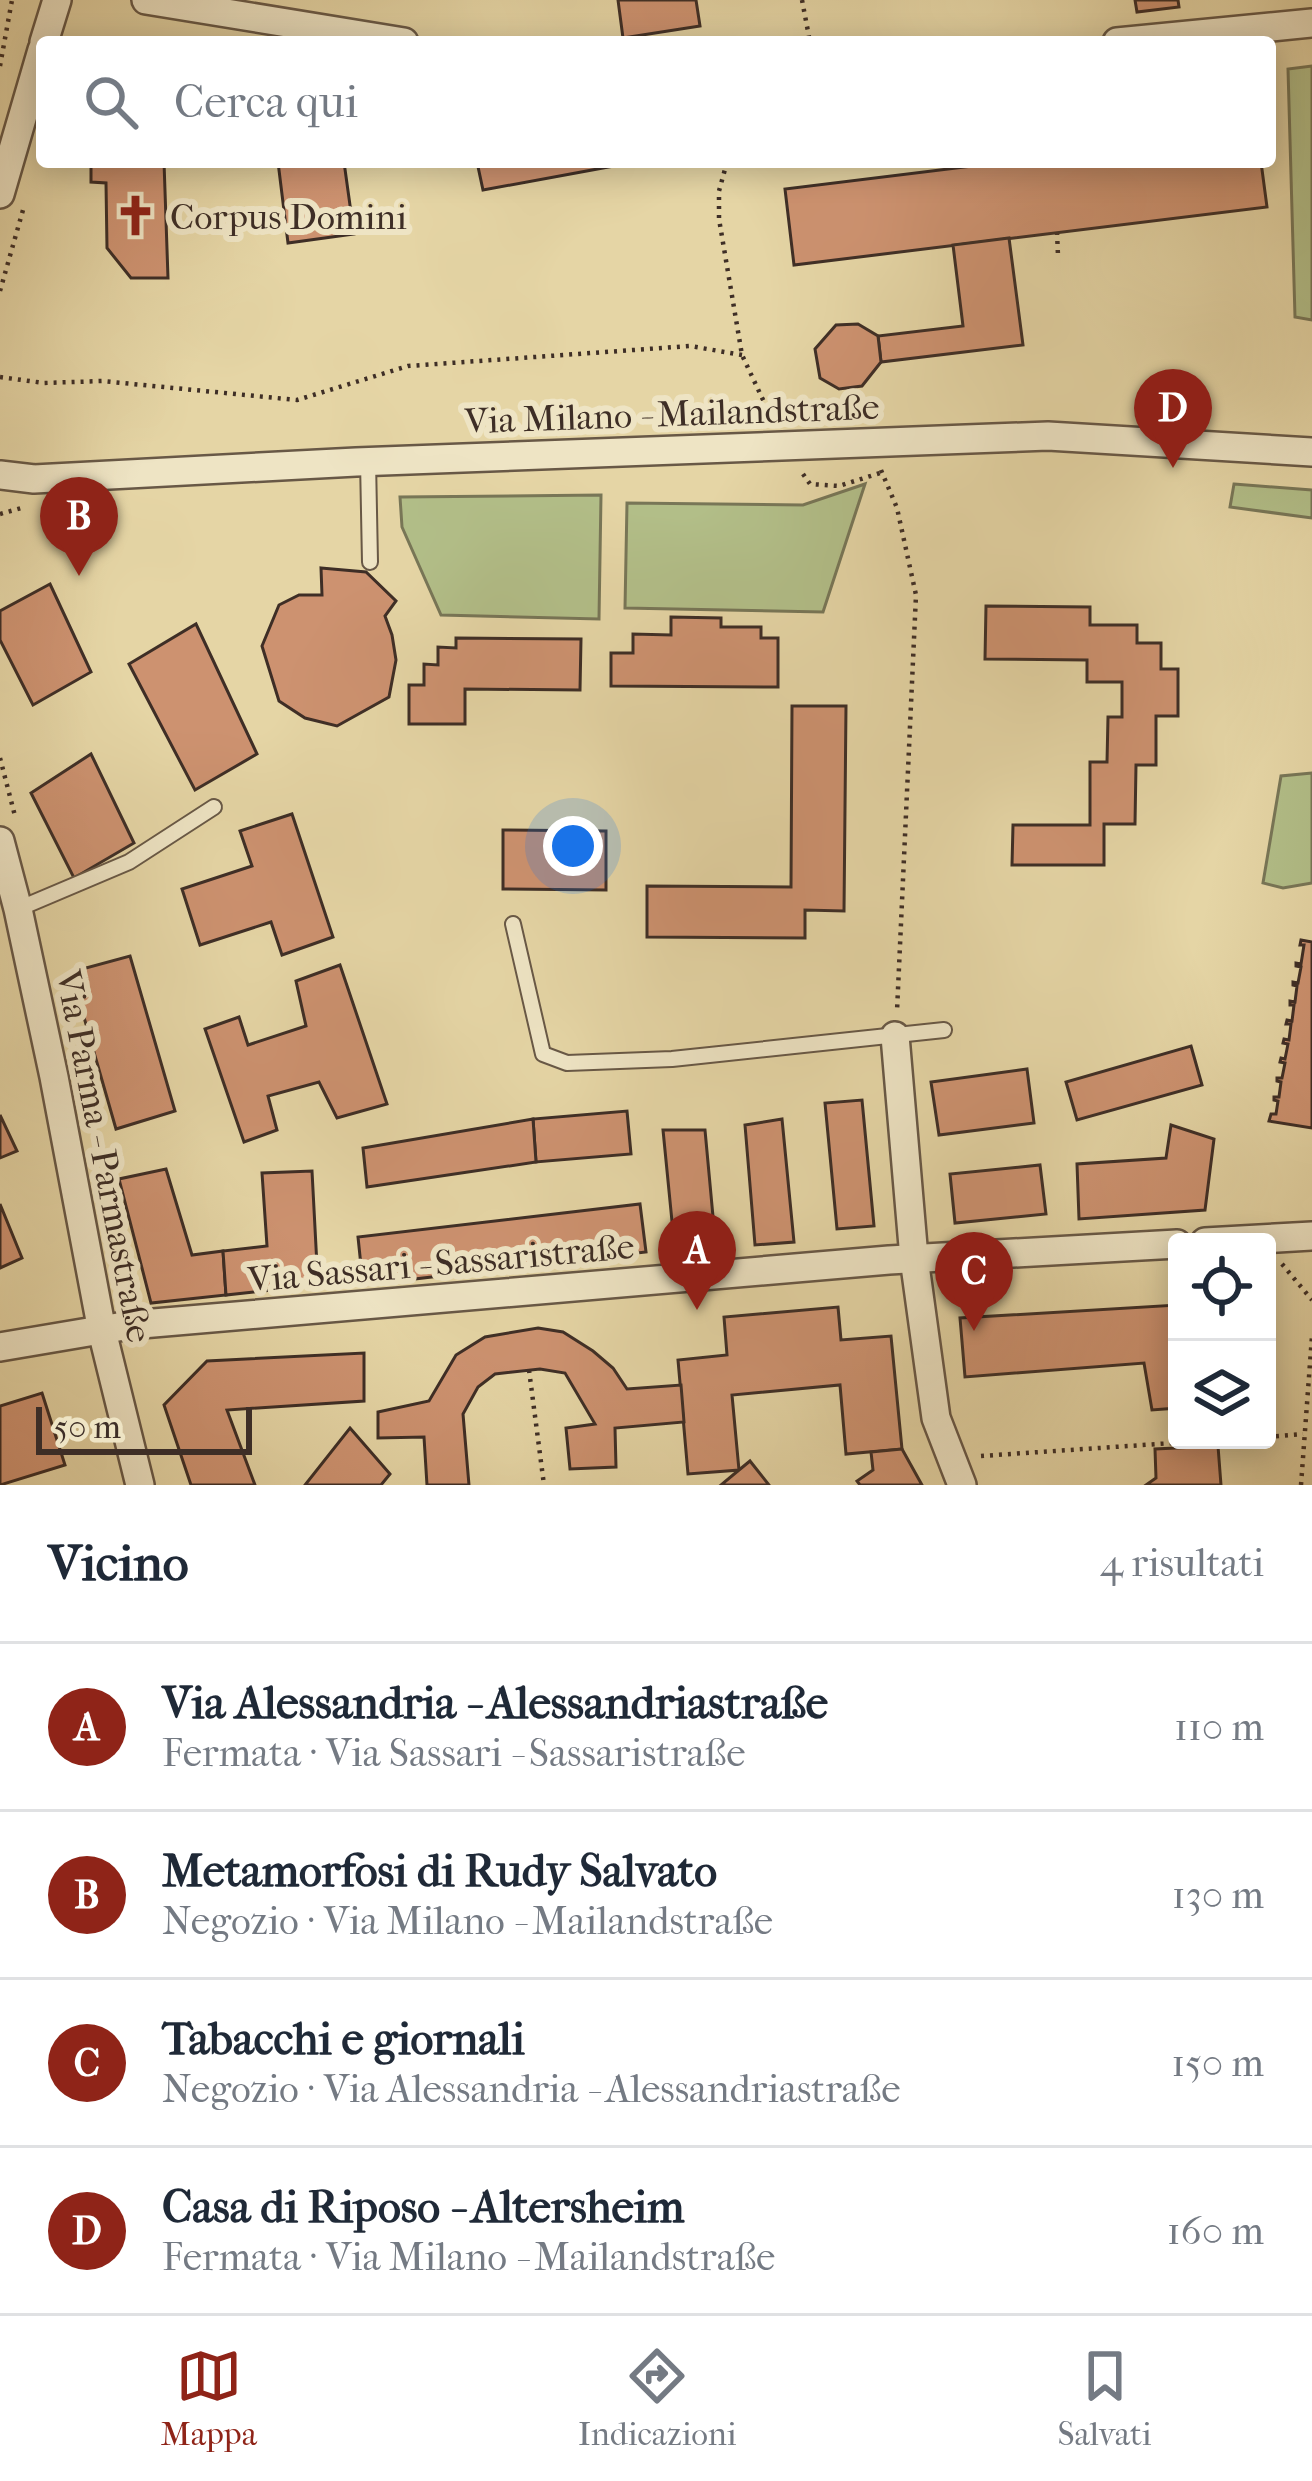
<!DOCTYPE html>
<html lang="it">
<meta charset="utf-8">
<style>
:root{--surface:#fff;--page:#f2f2f3;--text:#1f2937;--muted:#747a83;--line:#e0e1e3;--accent:#8f2418}
body{margin:0;font-family:"IM FELL French Canon",serif;background:var(--page);color:var(--text)}
.controls{position:absolute;right:36px;bottom:36px;display:grid;overflow:hidden;border-radius:12px;box-shadow:0 6px 30px #0003}
.controls button{width:108px;height:108px;display:grid;place-items:center;padding:0;border:0;border-bottom:3px solid var(--line);background:var(--surface);color:var(--text);font:60px sans-serif}
.scale{position:absolute;left:36px;bottom:30px;width:216px;box-sizing:border-box;padding-left:12px;border:6px solid #3e2e26;border-top:0;font-size:33px;line-height:42px;white-space:nowrap;color:#3e2e26;-webkit-text-stroke:9px #eee4c4;paint-order:stroke}
.you{position:absolute;left:573px;top:846px;width:42px;height:42px;margin:-30px;border:9px solid #fff;border-radius:50%;background:#1a73e8;box-shadow:0 0 0 18px #1a73e833}
.badge{display:grid;place-items:center;width:78px;height:78px;border-radius:50%;background:var(--accent);color:#fff;font-size:39px;font-weight:700}
.pin{position:absolute;translate:-50% -99px;filter:drop-shadow(0 3px 6px #0008)}
.pin::after{content:'';position:absolute;top:63px;width:42px;height:36px;background:inherit;clip-path:polygon(0 0,100% 0,50% 100%)}
.list{margin:0;padding:0;list-style:none}
h2{display:flex;justify-content:space-between;align-items:center;height:156px;margin:0;padding:0 48px;font-size:51px}
h2 small{font-size:39px;font-weight:400;color:var(--muted)}
.list li{display:grid;grid-template-columns:78px 1fr auto;gap:36px;align-items:center;box-sizing:border-box;height:168px;padding:0 48px;border-top:3px solid var(--line)}
.list b{display:block;font-size:45px;white-space:nowrap}
.list p{margin:0;font-size:39px;white-space:nowrap;color:var(--muted)}
.list em{font-size:39px;font-style:normal;color:var(--muted)}
.icon{flex:none;width:66px;height:66px;fill:none;stroke:currentColor;stroke-width:2;stroke-linecap:round;stroke-linejoin:round}
.map{position:relative;flex:none;width:1312px;height:1485px;overflow:hidden}
.search{position:absolute;background:var(--surface);box-shadow:0 6px 30px #0003;left:36px;right:36px;top:36px;height:132px;display:flex;align-items:center;gap:30px;box-sizing:border-box;padding:0 42px;border-radius:12px;color:var(--muted);font-size:45px}
.sheet{height:828px;background:var(--surface)}
nav{display:flex;justify-content:space-around;align-items:center;box-sizing:border-box;height:168px;border-top:3px solid var(--line);background:var(--surface);font-size:33px;color:var(--muted)}
nav a{display:grid;justify-items:center;gap:6px}
nav .on{color:var(--accent)}
.map>svg:first-child{display:block}
.green{fill:#b2be88;stroke:#787657;stroke-width:3}
.building{fill:#cd9270;stroke:#3e2e26;stroke-width:3}
.lines{fill:none;stroke-linecap:round;stroke-linejoin:round}
.service-casing{stroke:#685846;stroke-width:18}
.minor-casing{stroke:#685846;stroke-width:32}
.path{stroke:#3e2e26;stroke-width:4.5;stroke-dasharray:3 6;stroke-linecap:butt}
.service{stroke:#eee4c4;stroke-width:14}
.minor{stroke:#eee4c4;stroke-width:27}
.labels{text-anchor:middle;stroke-width:12;stroke-linejoin:round;paint-order:stroke}
.poi-label{font-size:36px;fill:#3e2e26;stroke:#eee4c4;text-anchor:start}
.street-label{font-size:36px;fill:#3e2e26;stroke:#eee4c4}
</style>
<div class="map">
<svg width="1312" height="1485" viewBox="0 0 1312 1485">
<rect width="100%" height="100%" fill="#e5d5a5"/>
<filter id="stains"><feTurbulence type="fractalNoise" baseFrequency=".00167" numOctaves="4"/><feColorMatrix values="0 0 0 0 .2 0 0 0 0 .09 0 0 0 0 .02 0 0 0 .5 -.17"/></filter>
<radialGradient id="worn" r=".72"><stop offset=".6" stop-color="#630" stop-opacity="0"/><stop offset="1" stop-color="#630" stop-opacity=".3"/></radialGradient>
<g class="green">
<polygon points="1312,66 1312,320 1295,317 1288,69"/>
<polygon points="865,484 823,612 625,608 627,503 803,505"/>
<polygon points="1234,484 1312,490 1312,518 1230,507"/>
<polygon points="601,495 599,619 441,615 402,527 400,497"/>
<polygon points="1312,773 1312,883 1283,888 1263,883 1281,776"/>
</g>
<g class="building">
<polygon points="618,0 696,0 700,26 623,38"/>
<polygon points="1135,0 1178,0 1179,7 1137,12"/>
<polygon points="91,162 164,162 168,278 131,278 107,248 106,183 91,182"/>
<polygon points="278,162 344,162 354,234 288,243"/>
<polygon points="477,162 618,162 619,165 483,190"/>
<polygon points="1005,162 1261,162 1267,207 794,265 785,189"/>
<polygon points="1009,238 1023,345 881,362 878,336 963,326 953,245"/>
<polygon points="858,324 878,336 881,362 862,386 839,389 820,378 815,349 836,325"/>
<polygon points="321,568 366,572 396,601 385,616 392,635 396,660 389,697 337,726 305,718 279,701 262,646 279,605 299,595 322,595"/>
<polygon points="50,584 91,672 33,705 0,640 0,611"/>
<polygon points="986,606 1090,607 1090,625 1137,625 1137,643 1161,643 1161,669 1178,669 1178,716 1156,716 1156,765 1136,765 1135,824 1104,824 1104,865 1012,865 1013,825 1090,825 1090,762 1107,762 1108,717 1122,717 1122,682 1087,682 1087,660 985,659"/>
<polygon points="671,617 721,618 721,627 761,627 761,638 778,638 778,687 611,686 611,653 633,653 633,634 671,635"/>
<polygon points="196,624 257,754 195,790 129,664"/>
<polygon points="456,638 581,639 580,690 465,689 465,724 409,724 409,685 424,685 424,664 438,665 438,647 456,648"/>
<polygon points="792,706 846,706 844,911 805,910 805,938 647,937 647,886 791,887"/>
<polygon points="91,754 134,843 74,878 31,793"/>
<polygon points="292,814 333,937 282,955 271,922 200,945 182,889 252,866 240,831"/>
<polygon points="503,830 606,831 606,890 503,889"/>
<polygon points="1301,940 1312,942 1312,1128 1269,1121 1271,1114 1276,1114 1278,1101 1274,1100 1274,1097 1279,1097 1281,1082 1277,1081 1277,1078 1282,1078 1285,1063 1280,1062 1281,1058 1285,1059 1288,1044 1283,1043 1284,1039 1289,1040 1291,1024 1286,1024 1287,1020 1292,1021 1294,1005 1290,1005 1290,1001 1295,1002 1297,986 1293,985 1293,982 1298,983 1301,967 1296,966 1296,963 1301,964 1304,945 1300,945"/>
<polygon points="130,956 175,1111 116,1129 71,972"/>
<polygon points="340,965 387,1104 337,1118 319,1082 268,1096 277,1130 244,1142 205,1029 239,1017 248,1045 306,1026 296,981"/>
<polygon points="1191,1046 1202,1085 1077,1120 1066,1082"/>
<polygon points="1027,1069 1034,1123 939,1135 931,1082"/>
<polygon points="862,1100 874,1226 837,1229 825,1103"/>
<polygon points="627,1111 631,1154 536,1162 533,1119"/>
<polygon points="0,1115 17,1151 0,1158"/>
<polygon points="533,1119 536,1162 367,1187 363,1148"/>
<polygon points="782,1119 794,1242 755,1245 745,1125"/>
<polygon points="1171,1125 1214,1139 1205,1210 1079,1219 1077,1164 1166,1158"/>
<polygon points="663,1130 705,1130 716,1249 675,1252"/>
<polygon points="1040,1165 1046,1214 955,1223 950,1174"/>
<polygon points="166,1169 192,1255 223,1251 226,1295 151,1303 119,1179"/>
<polygon points="312,1171 318,1285 226,1295 223,1251 267,1246 262,1173"/>
<polygon points="0,1204 22,1258 0,1268"/>
<polygon points="640,1204 646,1252 363,1285 358,1237"/>
<polygon points="1177,1305 1177,1408 1152,1410 1144,1363 965,1377 960,1318"/>
<polygon points="838,1307 841,1340 891,1336 902,1449 846,1454 840,1385 732,1395 739,1470 688,1474 678,1360 727,1355 724,1317"/>
<polygon points="538,1328 563,1332 593,1351 613,1368 627,1389 681,1385 684,1422 615,1428 616,1467 570,1469 566,1428 595,1424 565,1373 540,1369 495,1374 478,1387 463,1414 469,1485 427,1485 424,1437 378,1438 378,1412 429,1401 456,1355 485,1337"/>
<polygon points="364,1353 364,1401 227,1410 255,1485 191,1485 164,1405 207,1361"/>
<polygon points="42,1393 65,1465 0,1485 0,1406"/>
<polygon points="350,1428 390,1474 381,1485 305,1485"/>
<polygon points="1218,1446 1221,1485 1146,1485 1156,1478 1155,1449"/>
<polygon points="902,1449 922,1485 860,1485 857,1481 873,1470 871,1452"/>
<polygon points="750,1461 769,1485 721,1485 739,1470"/>
</g>
<g class="lines">
<defs>
<g id="service">
<polyline points="368,461 370,562"/>
<polyline points="18,909 129,862 214,807"/>
<polyline points="513,924 543,1054 567,1063 672,1059 944,1030"/>
</g>
<g id="minor">
<polyline points="146,0 404,42"/>
<polyline points="44,42 57,0"/>
<polyline points="1117,42 1312,23"/>
<polyline points="0,194 42,50"/>
<polyline points="0,475 34,479 356,462 1048,436 1312,452"/>
<polyline points="0,841 18,909 54,1077 102,1331 140,1485"/>
<polyline points="895,1036 914,1258 936,1418 962,1485"/>
<polyline points="1205,1242 1312,1236"/>
<polyline points="0,1347 130,1325 889,1260 1177,1244"/>
</g>
</defs>
<use href="#service" class="service-casing"/>
<use href="#minor" class="minor-casing"/>
<g class="path">
<polyline points="802,0 810,42"/>
<polyline points="0,66 12,0"/>
<polyline points="727,162 719,191 719,219 742,355 771,417"/>
<polyline points="1057,232 1058,256"/>
<polyline points="0,291 23,210"/>
<polyline points="0,377 44,383 102,381 297,400 408,366 690,346 742,355"/>
<polyline points="881,470 897,508 916,595 897,1011"/>
<polyline points="803,474 810,484 839,486 880,473"/>
<polyline points="0,514 25,507"/>
<polyline points="0,758 15,816"/>
<polyline points="1282,1264 1312,1300"/>
<polyline points="529,1370 544,1485"/>
<polyline points="1267,1437 1303,1434"/>
<polyline points="981,1456 1217,1440"/>
<polyline points="1301,1485 1312,1336"/>
</g>
<use href="#service" class="service"/>
<use href="#minor" class="minor"/>
</g>
<defs>
<symbol id="church-bare" viewBox="-9 -9 18 18"><path d="M-1.2-6h2.4v3.5h3.3v2.4h-3.3V6h-2.4V-.1h-3.3v-2.4h3.3Z" fill="#8f2418" stroke="#eee4c4" stroke-width="2.5" paint-order="stroke"/></symbol>
</defs>
<g fill-rule="evenodd">
<use href="#church-bare" x="106" y="186" width="59" height="59"/>
</g>
<g class="labels">
<g class="poi-label">
<text x="170" y="229">Corpus Domini</text>
</g>
<g class="street-label">
<text transform="translate(672 413) rotate(-2)" y="13">Via Milano - Mailandstraße</text>
<text transform="translate(105 1156) rotate(79)" y="13">Via Parma - Parmastraße</text>
<text transform="translate(441 1262) rotate(-5)" y="13">Via Sassari - Sassaristraße</text>
</g>
</g>
<rect width="100%" height="100%" filter="url(#stains)"/>
<rect width="100%" height="100%" fill="url(#worn)"/>
</svg>
<div class="controls">
<button><svg class="icon" aria-label="locate" viewBox="0 0 24 24"><circle cx="12" cy="12" r="6"/><path d="M12 2v4M12 18v4M2 12h4M18 12h4"/></svg></button>
<button><svg class="icon" aria-label="layers" viewBox="0 0 24 24"><path d="M12 4l9 5-9 5-9-5zM3 14l9 5 9-5"/></svg></button>
</div>
<div class="scale">50 m</div>
<div class="you"></div>
<div class="pin badge" style="left:697px;top:1310px">A</div>
<div class="pin badge" style="left:79px;top:576px">B</div>
<div class="pin badge" style="left:974px;top:1331px">C</div>
<div class="pin badge" style="left:1173px;top:468px">D</div>
<div class="search"><svg class="icon" aria-label="search" viewBox="0 0 24 24"><circle cx="10" cy="10" r="6"/><path d="M15 15l6 6"/></svg>Cerca qui</div>
</div>
<section class="sheet">
<h2>Vicino<small>4 risultati</small></h2>
<ul class="list">
<li><span class="badge">A</span><div><b>Via Alessandria - Alessandriastraße</b><p>Fermata · Via Sassari - Sassaristraße</p></div><em>110 m</em></li>
<li><span class="badge">B</span><div><b>Metamorfosi di Rudy Salvato</b><p>Negozio · Via Milano - Mailandstraße</p></div><em>130 m</em></li>
<li><span class="badge">C</span><div><b>Tabacchi e giornali</b><p>Negozio · Via Alessandria - Alessandriastraße</p></div><em>150 m</em></li>
<li><span class="badge">D</span><div><b>Casa di Riposo - Altersheim</b><p>Fermata · Via Milano - Mailandstraße</p></div><em>160 m</em></li>
</ul>
</section>
<nav>
<a class="on"><svg class="icon" aria-label="map" viewBox="0 0 24 24"><path d="M3 6l6-2 6 2 6-2v14l-6 2-6-2-6 2zM9 4v14M15 6v14"/></svg>Mappa</a>
<a><svg class="icon" aria-label="directions" viewBox="0 0 24 24"><path d="M12 3l9 9-9 9-9-9zM9 14v-3h6M13 9l2 2-2 2"/></svg>Indicazioni</a>
<a><svg class="icon" aria-label="saved" viewBox="0 0 24 24"><path d="M7 4h10v16l-5-4-5 4z"/></svg>Salvati</a>
</nav>
